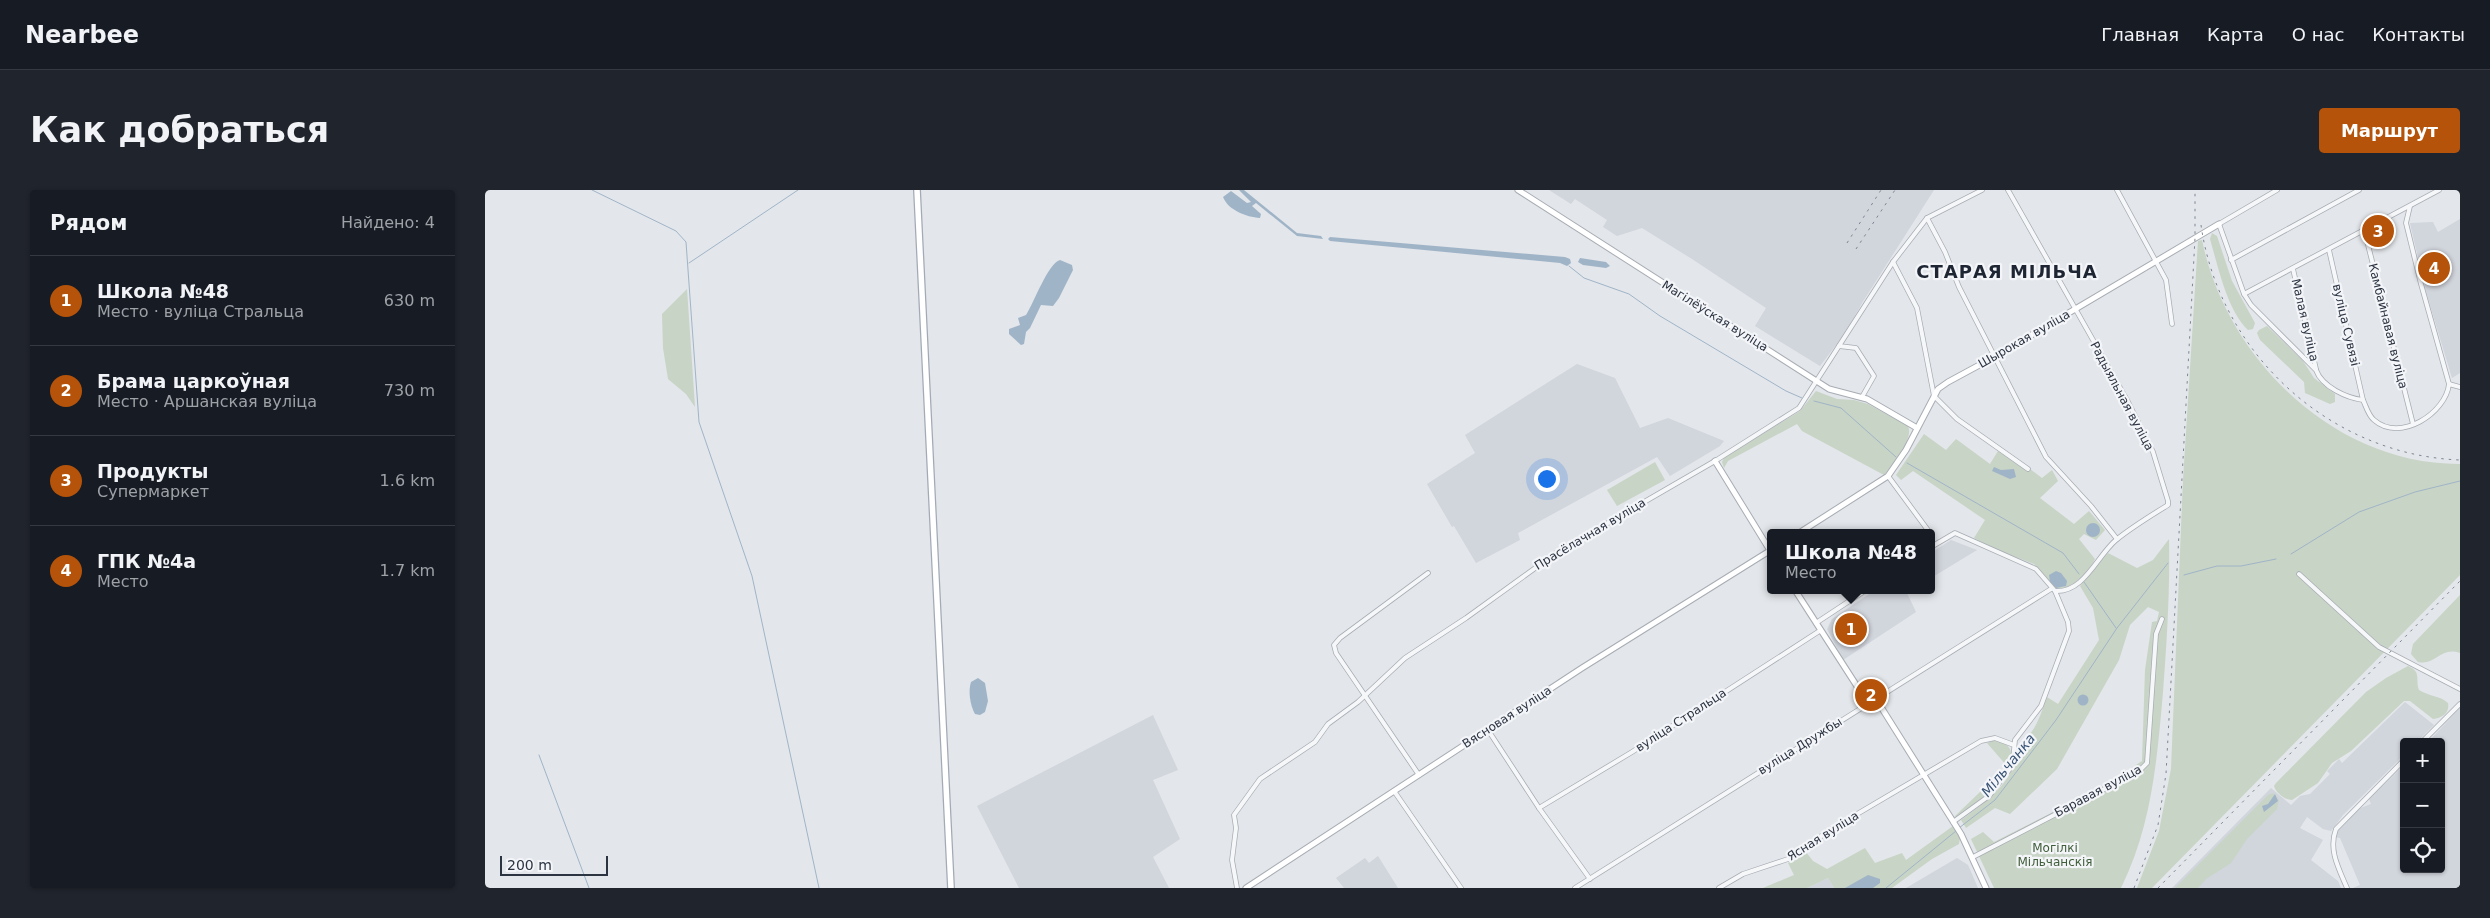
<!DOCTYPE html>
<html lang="ru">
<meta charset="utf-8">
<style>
:root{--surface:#171b24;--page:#20242c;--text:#f1f3f6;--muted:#9ea1a6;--line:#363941;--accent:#b45309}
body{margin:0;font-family:"DejaVu Sans",sans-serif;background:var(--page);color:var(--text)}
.controls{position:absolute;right:15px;bottom:15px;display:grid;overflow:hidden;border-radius:5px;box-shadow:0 1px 4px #0004}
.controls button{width:45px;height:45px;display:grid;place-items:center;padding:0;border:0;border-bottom:1px solid var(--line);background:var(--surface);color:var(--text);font:25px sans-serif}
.scale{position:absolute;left:15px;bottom:12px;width:108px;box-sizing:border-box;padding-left:5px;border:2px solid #2c3442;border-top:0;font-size:14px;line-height:18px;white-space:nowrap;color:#2c3442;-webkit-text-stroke:4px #f3f5f8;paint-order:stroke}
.you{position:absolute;left:1061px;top:288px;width:18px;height:18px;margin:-12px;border:4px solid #fff;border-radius:50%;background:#1a73e8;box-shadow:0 0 0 8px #1a73e833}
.badge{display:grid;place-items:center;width:32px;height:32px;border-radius:50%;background:var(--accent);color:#fff;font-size:16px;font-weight:700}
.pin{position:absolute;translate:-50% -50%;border:2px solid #fff;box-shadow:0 1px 5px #0006}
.popup{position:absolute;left:1282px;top:339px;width:168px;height:65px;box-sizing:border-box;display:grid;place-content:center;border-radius:5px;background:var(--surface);filter:drop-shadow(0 1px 4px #0005);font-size:16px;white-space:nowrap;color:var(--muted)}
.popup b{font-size:19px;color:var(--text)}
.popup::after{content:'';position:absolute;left:50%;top:100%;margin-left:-10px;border:10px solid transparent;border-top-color:var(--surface)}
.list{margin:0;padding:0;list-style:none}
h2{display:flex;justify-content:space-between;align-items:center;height:65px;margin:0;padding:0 20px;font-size:21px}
h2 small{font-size:16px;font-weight:400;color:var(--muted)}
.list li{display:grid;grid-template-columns:32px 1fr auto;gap:15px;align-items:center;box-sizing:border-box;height:90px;padding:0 20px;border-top:1px solid var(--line)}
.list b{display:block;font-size:19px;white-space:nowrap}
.list p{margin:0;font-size:16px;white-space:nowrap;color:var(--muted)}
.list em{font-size:16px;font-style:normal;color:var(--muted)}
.icon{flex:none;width:28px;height:28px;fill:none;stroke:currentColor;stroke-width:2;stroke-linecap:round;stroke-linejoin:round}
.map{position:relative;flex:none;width:1975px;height:698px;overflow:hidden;border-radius:5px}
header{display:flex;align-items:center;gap:30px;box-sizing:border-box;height:70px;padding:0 25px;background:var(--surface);border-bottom:1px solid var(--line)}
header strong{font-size:24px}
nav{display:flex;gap:28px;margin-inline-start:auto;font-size:18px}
.intro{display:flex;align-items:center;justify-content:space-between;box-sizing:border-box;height:120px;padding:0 30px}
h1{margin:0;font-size:35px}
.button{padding:12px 22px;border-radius:5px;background:var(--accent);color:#fff;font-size:18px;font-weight:700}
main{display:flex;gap:30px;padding:0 30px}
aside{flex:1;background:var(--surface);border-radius:5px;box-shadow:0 1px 4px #0004}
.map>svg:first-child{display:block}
.built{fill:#d1d5dc}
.green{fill:#c8d4c5}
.water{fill:#a0b4c8}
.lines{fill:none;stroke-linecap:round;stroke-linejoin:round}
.stream{stroke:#a0b4c8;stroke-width:1}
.street-casing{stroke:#a8adb4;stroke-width:5.5}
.secondary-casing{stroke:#a8adb4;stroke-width:7}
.primary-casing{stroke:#a3aab6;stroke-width:8}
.street{stroke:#f6f7f9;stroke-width:4}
.secondary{stroke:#fff;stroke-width:5}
.primary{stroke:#fff;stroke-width:5.5}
.rail{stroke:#7d8693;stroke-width:1;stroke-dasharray:2.5 5;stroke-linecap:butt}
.labels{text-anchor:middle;stroke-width:4.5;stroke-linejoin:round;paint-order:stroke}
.street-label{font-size:12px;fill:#2c3442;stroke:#f3f5f8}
.park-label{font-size:12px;fill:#405d39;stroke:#f3f5f8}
.water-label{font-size:14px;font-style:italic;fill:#375274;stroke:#f3f5f8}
.district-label{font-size:18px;font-weight:bold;letter-spacing:1px;fill:#1e2533;stroke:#f3f5f8}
</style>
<header>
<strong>Nearbee</strong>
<nav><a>Главная</a><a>Карта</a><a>О нас</a><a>Контакты</a></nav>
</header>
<div class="intro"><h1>Как добраться</h1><a class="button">Маршрут</a></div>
<main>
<aside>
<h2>Рядом<small>Найдено: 4</small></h2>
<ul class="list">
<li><span class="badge">1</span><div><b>Школа №48</b><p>Место · вуліца Стральца</p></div><em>630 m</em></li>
<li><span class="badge">2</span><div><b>Брама царкоўная</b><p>Место · Аршанская вуліца</p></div><em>730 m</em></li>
<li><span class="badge">3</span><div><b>Продукты</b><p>Супермаркет</p></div><em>1.6 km</em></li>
<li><span class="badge">4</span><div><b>ГПК №4а</b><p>Место</p></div><em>1.7 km</em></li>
</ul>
</aside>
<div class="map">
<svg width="1975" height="698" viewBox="0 0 1975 698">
<rect width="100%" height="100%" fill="#e3e6ea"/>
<g class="built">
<polygon points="1064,0 1449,0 1377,113 1361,142 1335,176 1270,136 1281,118 1207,69 1157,38 1132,46 1118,37 1122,30 1090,9 1086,14"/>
<polygon points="1975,29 1975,183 1967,188 1941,102 1925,33 1948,32 1953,42"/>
<polygon points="1092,174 1130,188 1155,238 1183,228 1239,251 1235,256 1185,286 1172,267 1033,343 1035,350 991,373 969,336 967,337 942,294 990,263 980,245"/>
<polygon points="1466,350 1492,360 1446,388 1446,363"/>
<polygon points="1390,400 1427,400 1422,403 1431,422 1358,470 1342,439 1347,429"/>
<polygon points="1920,512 1949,535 1932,552 1919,552 1919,565 1858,625 1846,641 1838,639 1822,627 1815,638 1838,650 1826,670 1853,691 1856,698 1687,698 1786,598 1806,615 1815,606 1825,604 1845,584 1842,581 1854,569 1857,573"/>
<polygon points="1975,518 1975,698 1868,698 1875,695 1855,648 1850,647 1851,644 1855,636 1873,619 1886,614 1884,609 1919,575 1919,679 1956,679 1956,552 1943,552"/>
<polygon points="668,525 693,580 668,590 695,649 668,667 684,698 534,698 492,616"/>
<polygon points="893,666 913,698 859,698 851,688 880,668 884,673"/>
<polygon points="1472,668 1483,675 1493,698 1421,698"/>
<polygon points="1343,688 1349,698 1322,698"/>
</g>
<g class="green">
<path d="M1727 43 1732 46 1747 91 1770 133 1768 139 1763 140C1742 120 1733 76 1725 49Z"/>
<path d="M1717 50C1741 168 1849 275 1975 274V385L1667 698H1652L1674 641 1686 579 1698 290 1713 51Z"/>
<polygon points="202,99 210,217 201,204 183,189 178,158 177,124"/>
<polygon points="1782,136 1818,171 1829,188 1850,204 1850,212 1845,214 1820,203 1819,192 1775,150 1772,143 1774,140"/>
<path d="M1331 201 1352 209 1369 210 1383 214 1423 236C1429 250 1408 275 1399 285L1317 241 1312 234 1243 271 1239 278 1237 272 1239 268 1315 221Z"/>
<path d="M1439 244 1461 260 1471 249 1505 274 1513 261 1542 281 1545 279 1557 288 1567 280 1573 291 1555 308 1589 334 1604 321 1620 340 1611 350 1599 344 1594 349 1610 369C1603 383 1587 401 1569 398L1549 374 1507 358 1489 348 1500 330 1428 281 1416 290 1411 285Z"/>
<polygon points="1170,272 1180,290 1132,316 1122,300"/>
<path d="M1684 349C1685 400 1682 450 1678 502 1672 570 1667 635 1636 698H1509L1486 649 1498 642 1509 652 1621 595 1657 571 1660 480 1667 432 1672 431 1674 422 1663 417 1645 435 1634 470 1572 579 1525 624 1510 618 1481 638 1476 630C1497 615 1521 598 1530 573 1532 567 1531 562 1533 557 1551 541 1554 529 1562 507L1573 514 1614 450 1608 418 1595 396 1623 363 1652 378 1668 370Z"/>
<path d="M1975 405V463C1955 456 1951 476 1933 472L1926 464 1928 454Z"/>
<path d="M1923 476C1937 482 1930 489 1934 500 1943 506 1956 506 1963 513 1965 523 1957 528 1948 529L1925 511H1919L1866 561 1847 573 1833 593 1807 610C1800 610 1791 603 1789 596L1791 593 1881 502 1901 488Z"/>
<path d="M1510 550C1557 559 1490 625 1469 627L1522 576 1502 553Z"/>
<polygon points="1788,603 1794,610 1792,619 1762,649 1746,673 1721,689 1713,698 1690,698 1783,605"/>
<polygon points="1468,636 1475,648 1474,654 1447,669 1407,698 1349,698 1343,688 1322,698 1278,698 1309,685 1303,673 1321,662 1328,671 1342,679 1380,658 1390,673 1417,663 1421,670"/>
</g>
<g class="water">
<path d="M754 0H759L812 43 836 46 838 49 812 46 771 13 767 16 776 24 775 28C761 27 743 20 738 7L746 1 762 13 766 12Z"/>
<polygon points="845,47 1080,67 1085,69 1086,73 1082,76 1075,73 845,51 843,49"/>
<polygon points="1095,68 1121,72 1125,76 1121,78 1098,75 1093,72"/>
<path d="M575 70 587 75 588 80 574 108 568 116 556 115 545 138 541 142 539 154 536 155 524 144V139L535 135 533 128 541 125C549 113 563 73 575 70Z"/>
<polygon points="1509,277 1516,280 1529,279 1531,287 1525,289 1507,281"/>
<circle cx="1608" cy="340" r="7"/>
<polygon points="1571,381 1576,383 1582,391 1581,396 1571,398 1565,392 1564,385"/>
<path d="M493 488 500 493 503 511 500 522 495 525 490 524C485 515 483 501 486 492Z"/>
<circle cx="1598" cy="510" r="5.5"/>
<polygon points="1790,604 1793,611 1779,622 1777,616 1783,614"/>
<polygon points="1383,685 1395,689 1395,693 1388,698 1360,698"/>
</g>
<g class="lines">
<g class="stream">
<polyline points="107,0 191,41 201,52 214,232 267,386 334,698"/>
<polyline points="204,73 313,0"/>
<polyline points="1084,76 1099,88 1144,104 1175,126 1301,201 1317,208"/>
<polyline points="1329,211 1356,218 1411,267"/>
<polyline points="1422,273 1578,363 1594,384"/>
<polyline points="1806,364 1874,322 1930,302 1975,291"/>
<polyline points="1699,385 1732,376 1756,376 1791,369"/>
<polyline points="1599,392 1631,438"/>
<polyline points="54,565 104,698"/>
<polyline points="1474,638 1510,610 1571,530 1632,438 1683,373"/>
<polyline points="1401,698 1471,641"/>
</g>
<defs>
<g id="street">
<path d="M1523 0 1642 210 1668 262 1683 311V315C1665 326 1647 337 1631 350 1612 366 1599 403 1570 401"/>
<polyline points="1632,0 1681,90 1687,134"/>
<path d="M1792 0 1734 34 1759 104 1766 115 1831 180C1837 197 1862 208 1878 210 1881 216 1883 225 1889 230 1915 253 1961 223 1964 194L1975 197"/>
<polyline points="1925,16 1921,33 1936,94 1964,194"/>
<polyline points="1442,28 1460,62 1474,97 1561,267 1606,316 1632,349"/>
<polyline points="1882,39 1880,43 1928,234"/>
<polyline points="1844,60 1878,210"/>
<polyline points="1746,70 1874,0"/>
<polyline points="1408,72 1432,118 1449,206 1472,229 1543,279"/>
<polyline points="1808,79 1831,179"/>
<polyline points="1759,104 1954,0"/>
<polyline points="1354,156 1371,158 1389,186 1377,207"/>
<polyline points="1403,286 1445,343"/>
<polyline points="1446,357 1470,343 1551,379 1570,401 1583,432 1584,441 1556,516 1530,550 1528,570 1524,580 1504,606 1468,632"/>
<polyline points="1814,384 1894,457 1975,499"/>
<polyline points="1331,433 1381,400"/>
<polyline points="1003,540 1054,618 1105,689"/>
<polyline points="1937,552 1975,514"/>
<polyline points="934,585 851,463 849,455 855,448 943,383"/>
<polyline points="909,601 976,698"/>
<polyline points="1054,618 1147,562 1336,440"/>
<polyline points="1488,667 1654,581 1662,573 1671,444 1677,429"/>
<polyline points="752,698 747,670 751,638 749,625 775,589 830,552 843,534 873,512 920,468 981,428 1071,363 1230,271 1314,218 1408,72 1442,28 1497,0"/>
<polyline points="1090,698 1566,399"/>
<polyline points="1234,698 1258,684 1303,669 1345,640 1496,551 1510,548 1529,555"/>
<path d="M1862 698C1854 679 1843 660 1851 639L1919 570"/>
</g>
<g id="secondary">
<polyline points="1033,0 1344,199 1382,209 1432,238"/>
<polyline points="1230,271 1286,362"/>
<polyline points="1314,343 1403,286 1421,260 1453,199 1463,192 1511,166 1734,34"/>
<polyline points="1310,400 1377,504 1396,517 1476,644 1501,698"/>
<polyline points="761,698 1097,478 1286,360"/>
</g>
<polyline id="primary" points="432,0 466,698"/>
</defs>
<use href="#street" class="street-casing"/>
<use href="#secondary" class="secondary-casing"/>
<use href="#primary" class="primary-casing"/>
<use href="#street" class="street"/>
<use href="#secondary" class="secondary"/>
<use href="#primary" class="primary"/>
<g class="rail">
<path d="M1716 35C1734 163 1845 265 1975 270"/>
<polyline points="1362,53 1396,0"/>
<polyline points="1371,59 1410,0"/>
<polyline points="1649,698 1673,635 1681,584 1710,48 1710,0"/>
<polyline points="1673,698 1975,391"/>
</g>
</g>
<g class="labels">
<g class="street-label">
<text transform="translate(1230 126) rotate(32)" y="4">Магілёўская вуліца</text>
<text transform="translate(1820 130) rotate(77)" y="4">Малая вуліца</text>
<text transform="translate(1861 135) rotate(77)" y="4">вуліца Сувязі</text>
<text transform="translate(1903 136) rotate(76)" y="4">Камбайнавая вуліца</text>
<text transform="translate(1539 149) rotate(-30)" y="4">Шырокая вуліца</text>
<text transform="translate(1637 206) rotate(62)" y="4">Радыяльная вуліца</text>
<text transform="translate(1105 344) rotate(-31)" y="4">Прасёлачная вуліца</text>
<text transform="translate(1022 527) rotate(-33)" y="4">Вясновая вуліца</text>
<text transform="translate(1196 530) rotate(-33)" y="4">вуліца Стральца</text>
<text transform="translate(1315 556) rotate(-32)" y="4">вуліца Дружбы</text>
<text transform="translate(1613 601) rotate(-28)" y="4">Баравая вуліца</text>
<text transform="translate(1338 646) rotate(-32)" y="4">Ясная вуліца</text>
</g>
<g class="park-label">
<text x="1570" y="662">Могілкі<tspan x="1570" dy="14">Мільчанскія</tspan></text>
</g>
<g class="water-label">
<text transform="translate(1523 575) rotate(-51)" y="5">Мільчанка</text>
</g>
<g class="district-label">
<text x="1522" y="88">СТАРАЯ МІЛЬЧА</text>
</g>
</g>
</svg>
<div class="controls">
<button>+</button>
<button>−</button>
<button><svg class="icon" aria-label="locate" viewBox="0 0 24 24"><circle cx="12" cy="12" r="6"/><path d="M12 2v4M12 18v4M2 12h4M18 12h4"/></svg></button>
</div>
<div class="scale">200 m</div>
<div class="you"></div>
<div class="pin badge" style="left:1366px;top:439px">1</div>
<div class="popup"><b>Школа №48</b>Место</div>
<div class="pin badge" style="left:1386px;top:505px">2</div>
<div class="pin badge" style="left:1893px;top:41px">3</div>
<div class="pin badge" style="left:1949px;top:78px">4</div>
</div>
</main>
